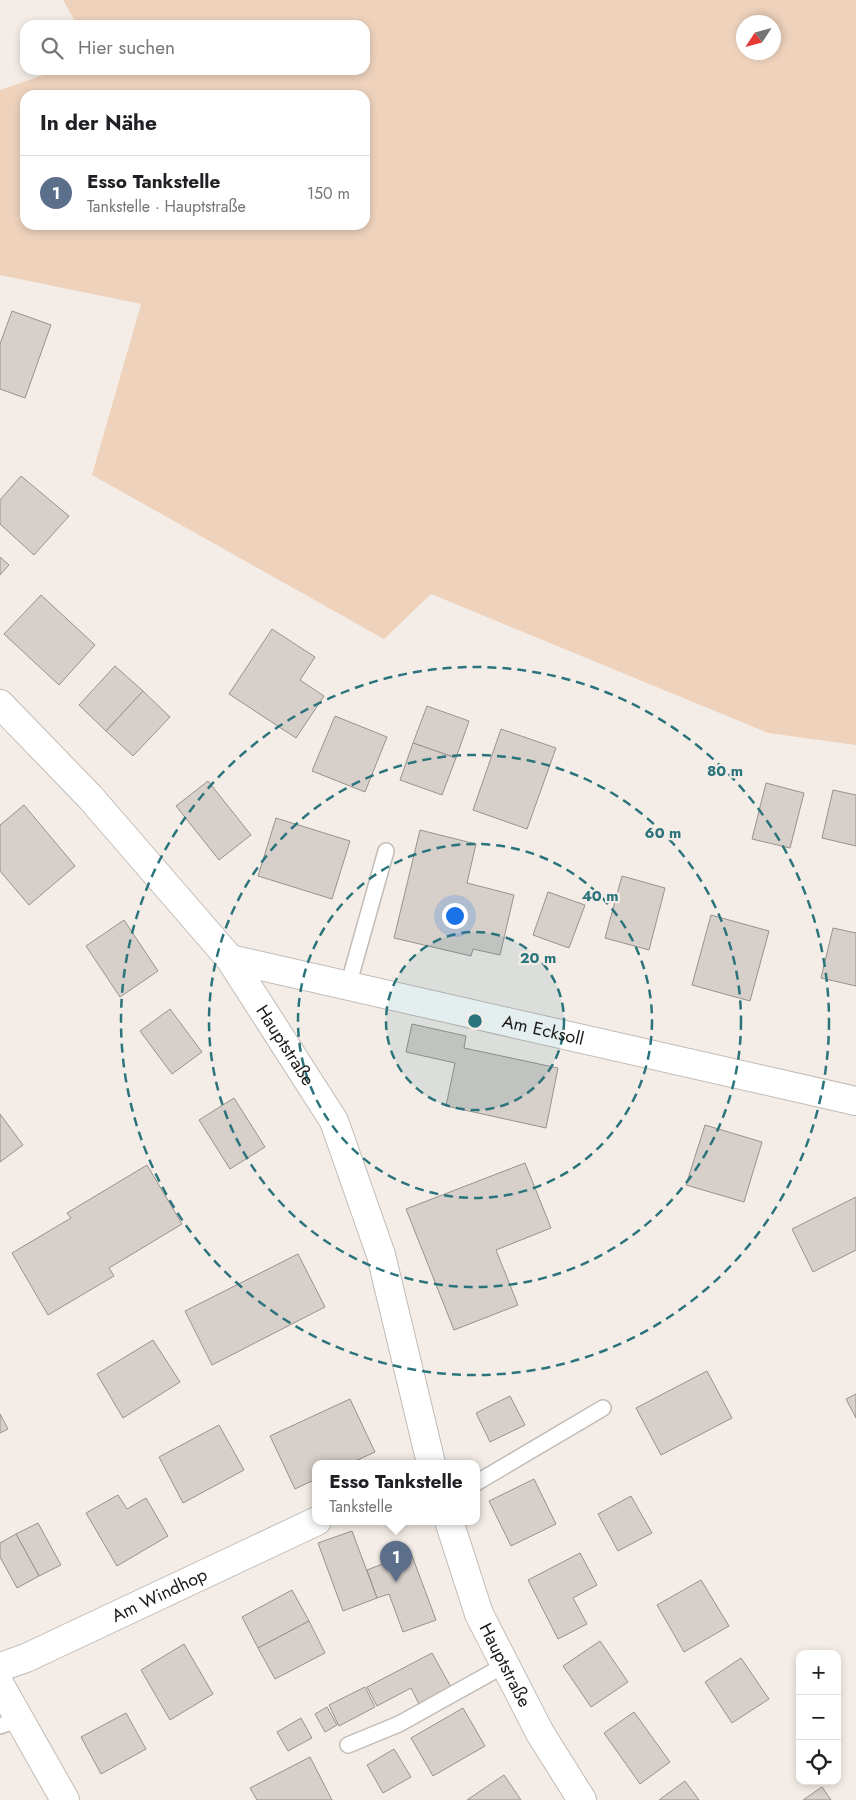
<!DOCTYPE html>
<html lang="de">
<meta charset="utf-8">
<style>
:root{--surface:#fff;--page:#f2f2f2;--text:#202124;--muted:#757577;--line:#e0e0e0;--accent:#1a73e8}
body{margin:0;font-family:Jost,sans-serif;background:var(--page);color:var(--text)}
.controls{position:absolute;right:15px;bottom:15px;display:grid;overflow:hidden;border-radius:10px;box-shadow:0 2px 8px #0003}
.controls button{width:45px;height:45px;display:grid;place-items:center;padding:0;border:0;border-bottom:1px solid var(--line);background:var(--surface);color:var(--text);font:25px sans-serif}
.compass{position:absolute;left:736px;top:15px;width:45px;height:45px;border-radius:50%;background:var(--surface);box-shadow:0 2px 8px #0003;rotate:234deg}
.you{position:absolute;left:454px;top:915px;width:18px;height:18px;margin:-12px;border:4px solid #fff;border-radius:50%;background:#1a73e8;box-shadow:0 0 0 8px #1a73e833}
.badge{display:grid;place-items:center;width:32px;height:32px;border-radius:50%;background:var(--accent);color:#fff;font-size:16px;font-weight:700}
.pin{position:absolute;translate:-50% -41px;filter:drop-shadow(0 1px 2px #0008)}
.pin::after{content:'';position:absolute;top:26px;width:18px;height:15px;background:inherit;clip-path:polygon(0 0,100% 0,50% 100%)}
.popup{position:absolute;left:312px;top:1460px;width:168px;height:65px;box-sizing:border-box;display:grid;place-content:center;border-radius:10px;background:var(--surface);filter:drop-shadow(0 1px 4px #0005);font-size:16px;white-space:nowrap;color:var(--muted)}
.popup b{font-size:19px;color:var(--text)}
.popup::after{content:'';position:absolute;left:50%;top:100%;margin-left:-10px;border:10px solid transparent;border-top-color:var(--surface)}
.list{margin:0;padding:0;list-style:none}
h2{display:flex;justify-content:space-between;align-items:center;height:65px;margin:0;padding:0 20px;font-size:21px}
h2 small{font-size:16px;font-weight:400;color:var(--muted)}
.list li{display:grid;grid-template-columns:32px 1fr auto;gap:15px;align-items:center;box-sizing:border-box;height:75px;padding:0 20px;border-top:1px solid var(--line)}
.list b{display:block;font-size:19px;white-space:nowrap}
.list p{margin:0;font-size:16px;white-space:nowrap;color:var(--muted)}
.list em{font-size:16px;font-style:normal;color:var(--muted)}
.icon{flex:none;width:28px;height:28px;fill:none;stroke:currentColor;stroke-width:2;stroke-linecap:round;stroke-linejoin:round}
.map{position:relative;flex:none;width:856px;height:1800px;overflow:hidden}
.search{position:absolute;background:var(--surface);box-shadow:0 2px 8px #0003;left:20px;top:20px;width:350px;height:55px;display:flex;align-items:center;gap:12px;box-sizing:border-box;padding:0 18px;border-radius:15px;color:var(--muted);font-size:19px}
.panel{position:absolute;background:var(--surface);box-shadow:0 2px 8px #0003;left:20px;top:90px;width:350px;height:140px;border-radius:15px}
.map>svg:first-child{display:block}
.green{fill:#eed2bc;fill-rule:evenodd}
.building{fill:#d6cfca;stroke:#98918d}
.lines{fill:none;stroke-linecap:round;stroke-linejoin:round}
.service-casing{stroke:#c2bbb6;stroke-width:18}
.minor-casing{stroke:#c2bbb6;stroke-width:30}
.tertiary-casing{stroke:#c2bbb6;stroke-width:30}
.service{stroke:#fff;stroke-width:15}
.minor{stroke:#fff;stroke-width:28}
.tertiary{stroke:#fff;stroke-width:28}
.ring{fill:none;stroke:#2b747c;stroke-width:2.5;stroke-dasharray:9 6}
.labels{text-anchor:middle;stroke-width:4.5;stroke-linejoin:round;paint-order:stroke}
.street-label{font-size:18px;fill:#1d1b19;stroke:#f4ede7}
.centre{fill:#2b747c;stroke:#f4ede7;stroke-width:2.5}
.ring-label{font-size:15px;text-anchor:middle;font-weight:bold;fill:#2b747c;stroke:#f4ede7;stroke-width:4.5;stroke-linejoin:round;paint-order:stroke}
</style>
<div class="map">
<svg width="856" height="1800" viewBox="0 0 856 1800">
<rect width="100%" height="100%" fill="#f4ede7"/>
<path class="green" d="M63 0H856V745L768 733 431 594 384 639 92 475 141 304 0 275V90L58 70H365V25H77ZM744 22H774V52H744ZM25 95H365V225H25Z"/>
<g class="building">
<polygon points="12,311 51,325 25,398 0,389 0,344"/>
<polygon points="21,476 69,516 34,555 0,524 0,500"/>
<polygon points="0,557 9,565 0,575"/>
<polygon points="41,595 95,645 59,685 4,634"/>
<polygon points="272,629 315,657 300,680 324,696 296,738 229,694"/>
<polygon points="115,666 143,691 106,731 79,705"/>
<polygon points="143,691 170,717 133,756 106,731"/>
<polygon points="427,706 469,721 456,758 413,743"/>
<polygon points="335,716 387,737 365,792 312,771"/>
<polygon points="501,729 556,748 527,829 473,810"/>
<polygon points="413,743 456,758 442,795 400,780"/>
<polygon points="208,781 251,835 219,860 176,806"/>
<polygon points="766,783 804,793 790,848 752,839"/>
<polygon points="833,790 856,795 856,846 822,838"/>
<polygon points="24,805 75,866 29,905 0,871 0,825"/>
<polygon points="276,818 350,841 332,899 258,876"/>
<polygon points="420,830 476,844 467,883 514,895 500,955 473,949 471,956 394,938"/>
<polygon points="622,876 665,888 649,950 605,938"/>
<polygon points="548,892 585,905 569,948 533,935"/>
<polygon points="711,915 769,931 750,1001 692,985"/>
<polygon points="124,920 158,971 120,997 86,946"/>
<polygon points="833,928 856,933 856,986 821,978"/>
<polygon points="170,1009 202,1052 172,1074 140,1031"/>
<polygon points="412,1024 466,1036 464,1048 558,1068 546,1128 446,1106 455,1063 406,1052"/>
<polygon points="234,1098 265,1147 230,1169 199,1120"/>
<polygon points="0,1114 23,1145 0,1162"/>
<polygon points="705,1125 762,1142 744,1202 686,1185"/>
<polygon points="525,1163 551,1228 496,1250 518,1305 454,1330 406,1209"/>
<polygon points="147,1165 182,1224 109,1268 114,1276 48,1315 12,1253 71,1218 67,1213"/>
<polygon points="856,1197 856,1250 813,1272 792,1229"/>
<polygon points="298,1254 325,1307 212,1365 185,1311"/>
<polygon points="153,1340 180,1382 123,1418 97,1374"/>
<polygon points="707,1371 732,1418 661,1455 636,1408"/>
<polygon points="856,1394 856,1418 846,1399"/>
<polygon points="510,1396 525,1425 490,1442 476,1413"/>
<polygon points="350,1399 375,1452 351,1463 316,1463 316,1479 295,1489 270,1436"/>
<polygon points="0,1414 8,1429 0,1433"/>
<polygon points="219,1425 244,1470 183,1503 159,1457"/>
<polygon points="534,1479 556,1524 511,1546 489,1501"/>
<polygon points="118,1495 127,1509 146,1498 168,1536 117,1566 86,1513"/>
<polygon points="631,1496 652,1533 618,1551 598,1514"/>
<polygon points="38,1523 61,1565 39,1576 16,1534"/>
<polygon points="352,1531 377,1598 343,1611 318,1543"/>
<polygon points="16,1534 39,1576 17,1588 0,1557 0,1543"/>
<polygon points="411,1553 436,1620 403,1632 389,1594 377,1598 367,1570"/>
<polygon points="580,1553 597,1585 573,1598 587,1624 558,1639 528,1580"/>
<polygon points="701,1580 729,1626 684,1652 657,1605"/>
<polygon points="292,1590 309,1621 258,1648 242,1617"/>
<polygon points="309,1621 325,1653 275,1679 258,1648"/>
<polygon points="600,1641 628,1682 591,1707 563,1666"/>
<polygon points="184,1644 213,1694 170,1720 141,1670"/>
<polygon points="432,1653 452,1689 420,1706 411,1688 377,1706 367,1687"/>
<polygon points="741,1658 769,1699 732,1723 705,1682"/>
<polygon points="365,1687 375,1707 339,1726 329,1705"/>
<polygon points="327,1707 337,1725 325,1732 315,1714"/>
<polygon points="463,1708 485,1746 433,1776 411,1738"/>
<polygon points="634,1712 670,1762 640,1784 604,1733"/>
<polygon points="126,1713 146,1749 101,1774 81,1737"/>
<polygon points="301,1718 312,1738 288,1751 277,1732"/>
<polygon points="394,1749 411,1777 383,1793 367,1765"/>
<polygon points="310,1757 332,1800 257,1800 250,1788"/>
<polygon points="504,1775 521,1800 467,1800"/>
<polygon points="685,1781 699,1800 659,1800"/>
<polygon points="822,1787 831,1800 803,1800"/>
</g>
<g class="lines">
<defs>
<g id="service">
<polyline points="348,986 386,851"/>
<polyline points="476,1483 603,1408"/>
<polyline points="0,1726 19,1719"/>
<polyline points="348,1745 399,1724 505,1665"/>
</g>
<g id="minor">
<path id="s1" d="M230 959 856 1101"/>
<path id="s2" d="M0 1667 26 1658 317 1521"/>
<polyline points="0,1685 65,1800"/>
</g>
<g id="tertiary">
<path id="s3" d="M0 704 90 797 230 959 334 1121 381 1255 431 1463"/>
<path id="s4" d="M449 1521 479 1614 540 1733 582 1800"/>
</g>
</defs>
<use href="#service" class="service-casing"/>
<use href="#minor" class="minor-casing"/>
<use href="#tertiary" class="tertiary-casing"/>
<use href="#service" class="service"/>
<use href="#minor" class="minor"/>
<use href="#tertiary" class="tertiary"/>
</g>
<circle cx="475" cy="1021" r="89" fill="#2b747c" fill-opacity=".12"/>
<g class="ring">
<circle cx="475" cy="1021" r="89"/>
<circle cx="475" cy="1021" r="177"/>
<circle cx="475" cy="1021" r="266"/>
<circle cx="475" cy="1021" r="354"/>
</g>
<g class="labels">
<g class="street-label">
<text dy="6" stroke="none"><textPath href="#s1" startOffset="321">Am Ecksoll</textPath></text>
<text dy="6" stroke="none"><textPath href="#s3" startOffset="446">Hauptstraße</textPath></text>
<text dy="6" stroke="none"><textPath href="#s2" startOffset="175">Am Windhop</textPath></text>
<text dy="6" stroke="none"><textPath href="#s4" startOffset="155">Hauptstraße</textPath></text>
</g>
</g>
<circle cx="475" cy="1021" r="8" class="centre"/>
<g class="ring-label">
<text x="725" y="776">80 m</text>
<text x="663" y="838">60 m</text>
<text x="600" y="901">40 m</text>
<text x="538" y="963">20 m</text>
</g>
</svg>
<div class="controls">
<button>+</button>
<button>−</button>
<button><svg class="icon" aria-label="locate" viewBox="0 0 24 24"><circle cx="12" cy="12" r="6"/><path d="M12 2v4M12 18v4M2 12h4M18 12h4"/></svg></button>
</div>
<svg class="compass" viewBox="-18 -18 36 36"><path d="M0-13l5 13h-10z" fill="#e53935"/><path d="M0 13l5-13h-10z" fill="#757577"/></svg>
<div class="you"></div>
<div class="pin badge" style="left:396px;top:1582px;background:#5c6f8a">1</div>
<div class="popup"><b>Esso Tankstelle</b>Tankstelle</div>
<div class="search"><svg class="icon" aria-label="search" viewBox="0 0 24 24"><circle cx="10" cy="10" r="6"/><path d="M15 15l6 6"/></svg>Hier suchen</div>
<section class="panel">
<h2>In der Nähe<small></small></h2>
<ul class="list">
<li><span class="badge" style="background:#5c6f8a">1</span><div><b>Esso Tankstelle</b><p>Tankstelle · Hauptstraße</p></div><em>150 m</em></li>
</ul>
</section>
</div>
